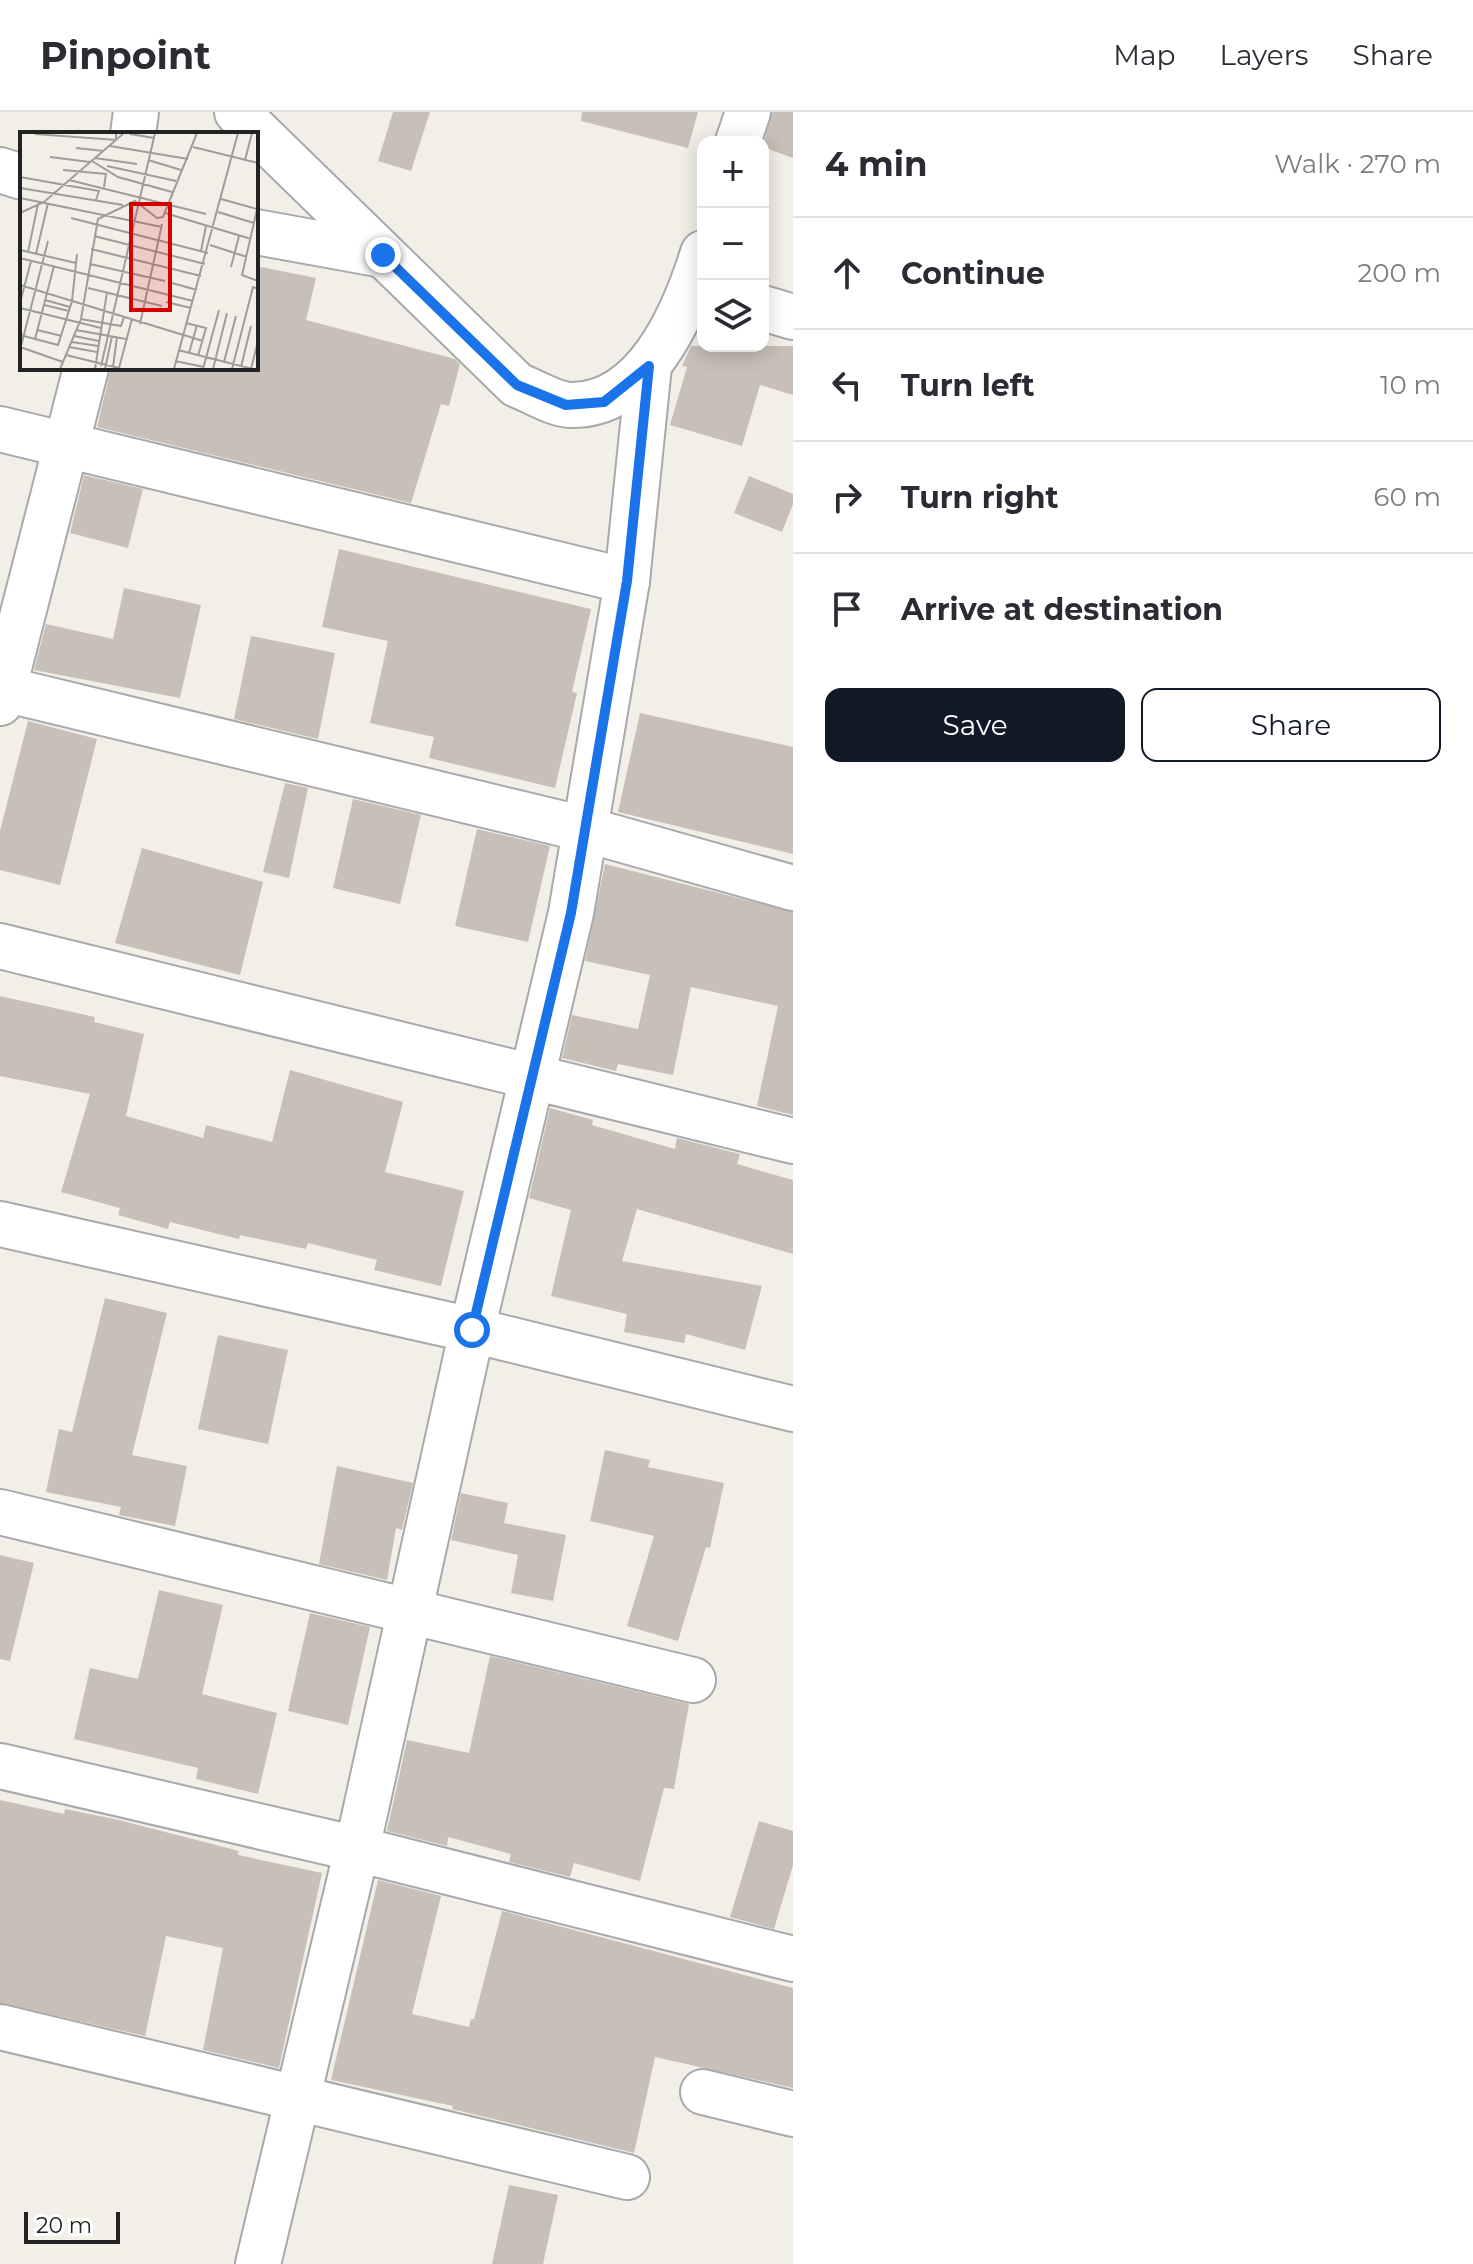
<!DOCTYPE html>
<meta charset="utf-8">
<style>
:root{--surface:#fff;--page:#f2f2f3;--text:#2b2b33;--muted:#7c7c81;--line:#e1e1e2;--accent:#111827}
body{margin:0;font-family:Montserrat,sans-serif;background:var(--page);color:var(--text)}
.controls{position:absolute;right:24px;top:24px;display:grid;overflow:hidden;border-radius:16px;box-shadow:0 4px 20px #0003}
.controls button{width:72px;height:72px;display:grid;place-items:center;padding:0;border:0;border-bottom:2px solid var(--line);background:var(--surface);color:var(--text);font:40px sans-serif}
.scale{position:absolute;left:24px;bottom:20px;width:96px;box-sizing:border-box;padding-left:8px;border:4px solid #222;border-top:0;font-size:22px;line-height:28px;white-space:nowrap;color:#222;-webkit-text-stroke:6px #fff;paint-order:stroke}
.stop{position:absolute;width:24px;height:24px;margin:-18px;border:6px solid #1a73e8;border-radius:50%;background:#fff}
.stop.end{background:#1a73e8;border-color:#fff;box-shadow:0 2px 8px #0008}
.list{margin:0;padding:0;list-style:none}
h2{display:flex;justify-content:space-between;align-items:center;height:104px;margin:0;padding:0 32px;font-size:34px}
h2 small{font-size:26px;font-weight:400;color:var(--muted)}
.list li{display:grid;grid-template-columns:52px 1fr auto;gap:24px;align-items:center;box-sizing:border-box;height:112px;padding:0 32px;border-top:2px solid var(--line)}
.list b{display:block;font-size:30px;white-space:nowrap}
.list em{font-size:26px;font-style:normal;color:var(--muted)}
.actions{display:flex;gap:16px;padding:24px 32px}
.actions a{flex:1;padding:18px 0;border:2px solid var(--accent);border-radius:16px;text-align:center;font-size:28px;color:var(--accent)}
.actions .main{background:var(--accent);color:#fff}
.icon{flex:none;width:44px;height:44px;fill:none;stroke:currentColor;stroke-width:2;stroke-linecap:round;stroke-linejoin:round}
.map{position:relative;flex:none;width:793px;height:2152px;overflow:hidden}
header{display:flex;align-items:center;gap:48px;box-sizing:border-box;height:112px;padding:0 40px;background:var(--surface);border-bottom:2px solid var(--line)}
header strong{font-size:38px}
nav{display:flex;gap:44px;margin-inline-start:auto;font-size:28px}
main{display:flex}
aside{flex:1;background:var(--surface)}
.map>svg:first-child{display:block}
.building{fill:#c7bfb8}
.lines{fill:none;stroke-linecap:round;stroke-linejoin:round}
.minor-casing{stroke:#a9a9a9;stroke-width:48}
.minor{stroke:#fff;stroke-width:44}
.route{stroke:#1a73e8;stroke-width:10}
.inset-road{fill:none;stroke:#9f9d99;stroke-width:2}
.view{fill:#d40000;fill-opacity:0.15;stroke:#d40000;stroke-width:4}
.inset-edge{fill:none;stroke:#222;stroke-width:4}
</style>
<header>
<strong>Pinpoint</strong>
<nav><a>Map</a><a>Layers</a><a>Share</a></nav>
</header>
<main>
<div class="map">
<svg width="793" height="2152" viewBox="0 0 793 2152">
<rect width="100%" height="100%" fill="#f2efe9"/>
<g class="building">
<polygon points="393,0 430,0 411,59 378,49"/>
<polygon points="582,0 698,0 688,36 581,9"/>
<polygon points="772,0 793,0 793,46 763,35"/>
<polygon points="256,154 316,166 306,208 455,247 460,252 449,294 441,292 411,391 97,315 111,256 256,256"/>
<polygon points="691,234 793,234 793,283 760,273 742,334 670,313 687,255 682,254"/>
<polygon points="84,363 143,377 128,436 70,421"/>
<polygon points="749,364 793,382 793,392 782,420 734,401"/>
<polygon points="339,437 591,497 572,580 577,581 555,676 429,646 434,625 370,611 388,529 322,515"/>
<polygon points="124,476 201,493 180,586 34,558 46,512 113,527"/>
<polygon points="251,524 335,541 318,627 234,607"/>
<polygon points="640,601 793,635 793,742 618,700"/>
<polygon points="28,609 97,627 60,773 0,758 0,719"/>
<polygon points="285,671 308,676 289,766 263,760"/>
<polygon points="353,687 421,703 400,792 333,776"/>
<polygon points="477,717 550,734 528,830 455,814"/>
<polygon points="142,736 263,770 240,863 115,831"/>
<polygon points="605,752 793,800 793,1003 757,994 778,894 691,875 673,963 618,952 616,959 562,946 572,903 638,917 650,863 585,849"/>
<polygon points="0,884 95,905 94,910 144,922 126,1004 203,1026 206,1013 272,1030 290,958 403,990 385,1060 464,1079 441,1174 374,1158 377,1148 308,1131 306,1137 240,1123 239,1127 170,1110 168,1117 118,1103 120,1096 61,1080 90,982 0,964"/>
<polygon points="550,996 593,1008 592,1013 675,1037 677,1026 740,1042 737,1052 793,1068 793,1142 637,1097 622,1149 762,1174 745,1238 686,1222 684,1231 624,1220 627,1202 551,1184 571,1098 529,1086"/>
<polygon points="105,1186 167,1201 132,1343 187,1354 175,1414 119,1403 121,1395 46,1380 59,1317 72,1320"/>
<polygon points="218,1223 288,1238 268,1332 198,1317"/>
<polygon points="605,1338 650,1348 648,1355 724,1371 710,1436 706,1435 678,1529 627,1514 654,1424 590,1409"/>
<polygon points="337,1354 413,1371 402,1418 396,1416 387,1468 319,1452"/>
<polygon points="461,1381 508,1391 504,1411 566,1423 553,1489 511,1481 518,1443 451,1428"/>
<polygon points="0,1443 34,1451 10,1549 0,1547"/>
<polygon points="159,1478 223,1493 202,1582 277,1601 258,1682 196,1667 198,1656 74,1627 90,1556 138,1567"/>
<polygon points="310,1501 370,1515 348,1613 288,1599"/>
<polygon points="490,1544 689,1592 674,1677 664,1676 640,1769 574,1751 570,1765 509,1750 511,1742 448,1725 447,1734 387,1719 407,1628 469,1641"/>
<polygon points="0,1688 64,1702 65,1697 119,1708 239,1739 238,1743 322,1761 279,1956 203,1938 223,1836 166,1824 145,1924 0,1891"/>
<polygon points="759,1709 793,1719 793,1753 774,1817 730,1805"/>
<polygon points="378,1768 441,1784 412,1902 469,1915 471,1907 474,1907 502,1799 793,1876 793,1976 655,1945 634,2041 452,1997 453,1994 331,1968"/>
<polygon points="509,2073 558,2083 543,2152 492,2152"/>
</g>
<g class="lines">
<defs>
<g id="minor">
<path d="M237 0 517 273C533 279 553 292 570 293 645 295 684 202 703 141"/>
<polyline points="133,22 136,0"/>
<polyline points="738,30 748,0"/>
<polyline points="0,58 22,65"/>
<polyline points="256,120 383,143"/>
<polyline points="763,196 793,205"/>
<polyline points="0,317 627,469"/>
<polyline points="0,576 584,717 793,776"/>
<polyline points="0,591 86,256"/>
<polyline points="0,834 793,1029"/>
<polyline points="0,1112 472,1218 793,1297"/>
<polyline points="0,1400 693,1568"/>
<polyline points="0,1654 357,1737 793,1847"/>
<polyline points="0,1915 627,2065"/>
<polyline points="703,1980 793,2002"/>
<polyline points="258,2152 357,1737 472,1218 571,801 627,469 649,254"/>
</g>
</defs>
<use href="#minor" class="minor-casing"/>
<use href="#minor" class="minor"/>
</g>
<g class="lines">
<polyline class="route" points="383,143 517,273 566,293 604,290 649,254 627,469 571,801 472,1218"/>
</g>
<g transform="translate(20 20)">
<rect width="238" height="238" fill="#f2efe9"/>
<path class="inset-road" d="M15 2 96 8V1M110 2 134 6M90 14 168 27M173 15 238 31M56 16 84 19M30 25 70 30M75 26 117 32M128 28 161 38M225 28 232 1M72 29 98 45 152 60M87 34 156 49M43 38 86 42 84 55M0 45 79 59 76 68M49 48 186 82M0 56 103 73M0 66 142 95M201 67 237 77M238 73 222 143 238 149M198 80 234 91M0 81 24 70 104 1M145 81 231 107M51 86 188 121M74 104 185 132M190 113 227 125M71 117 181 144M0 118 56 131M181 119 186 94M8 120 18 72M16 122 28 71M0 126 173 169M70 132 145 149M211 135 219 104M152 151 177 158M0 153 183 209M68 156 142 174M25 168 50 175M146 170 171 176M0 171 11 129M24 173 49 179M0 176 81 196M61 187 101 194 104 185M166 191 186 196 178 224M120 192 142 92M17 198 42 204M56 198 106 207M0 203 38 213 52 169 57 122M54 204 79 209M15 207 34 134M52 210 78 214M0 215 43 230M49 215 77 220M0 218 28 109M158 218 233 237M169 221 177 193M46 223 99 236 112 187M155 229 184 235M204 230 216 184M81 234 135 1M93 235 97 205M221 235 231 194M40 237 61 187 78 87 115 69 137 86 143 85 177 1M75 237 87 160M85 237 92 204M154 237 218 1M183 237 199 178M193 237 207 181M212 237 233 155 238 157M231 237 238 209"/>
<path class="view" d="M111 72H150V178H111Z"/>
<rect width="238" height="238" class="inset-edge"/>
</g>
</svg>
<div class="controls">
<button>+</button>
<button>−</button>
<button><svg class="icon" aria-label="layers" viewBox="0 0 24 24"><path d="M12 4l9 5-9 5-9-5zM3 14l9 5 9-5"/></svg></button>
</div>
<div class="scale">20 m</div>
<div class="stop" style="left:472px;top:1218px"></div>
<div class="stop end" style="left:383px;top:143px"></div>
</div>
<aside>
<h2>4 min<small>Walk · 270 m</small></h2>
<ul class="list">
<li><svg class="icon" aria-label="ahead" viewBox="0 0 24 24"><path d="M12 20V5M6 11l6-6 6 6"/></svg><div><b>Continue</b></div><em>200 m</em></li>
<li><svg class="icon" aria-label="left" viewBox="0 0 24 24"><path d="M17 20v-9H6M10 6l-5 5 5 5"/></svg><div><b>Turn left</b></div><em>10 m</em></li>
<li><svg class="icon" aria-label="right" viewBox="0 0 24 24"><path d="M7 20v-9h11M14 6l5 5-5 5"/></svg><div><b>Turn right</b></div><em>60 m</em></li>
<li><svg class="icon" aria-label="arrive" viewBox="0 0 24 24"><path d="M6 21V4h12l-3 4 3 4H6"/></svg><div><b>Arrive at destination</b></div></li>
</ul>
<div class="actions"><a class="main">Save</a><a>Share</a></div>
</aside>
</main>
